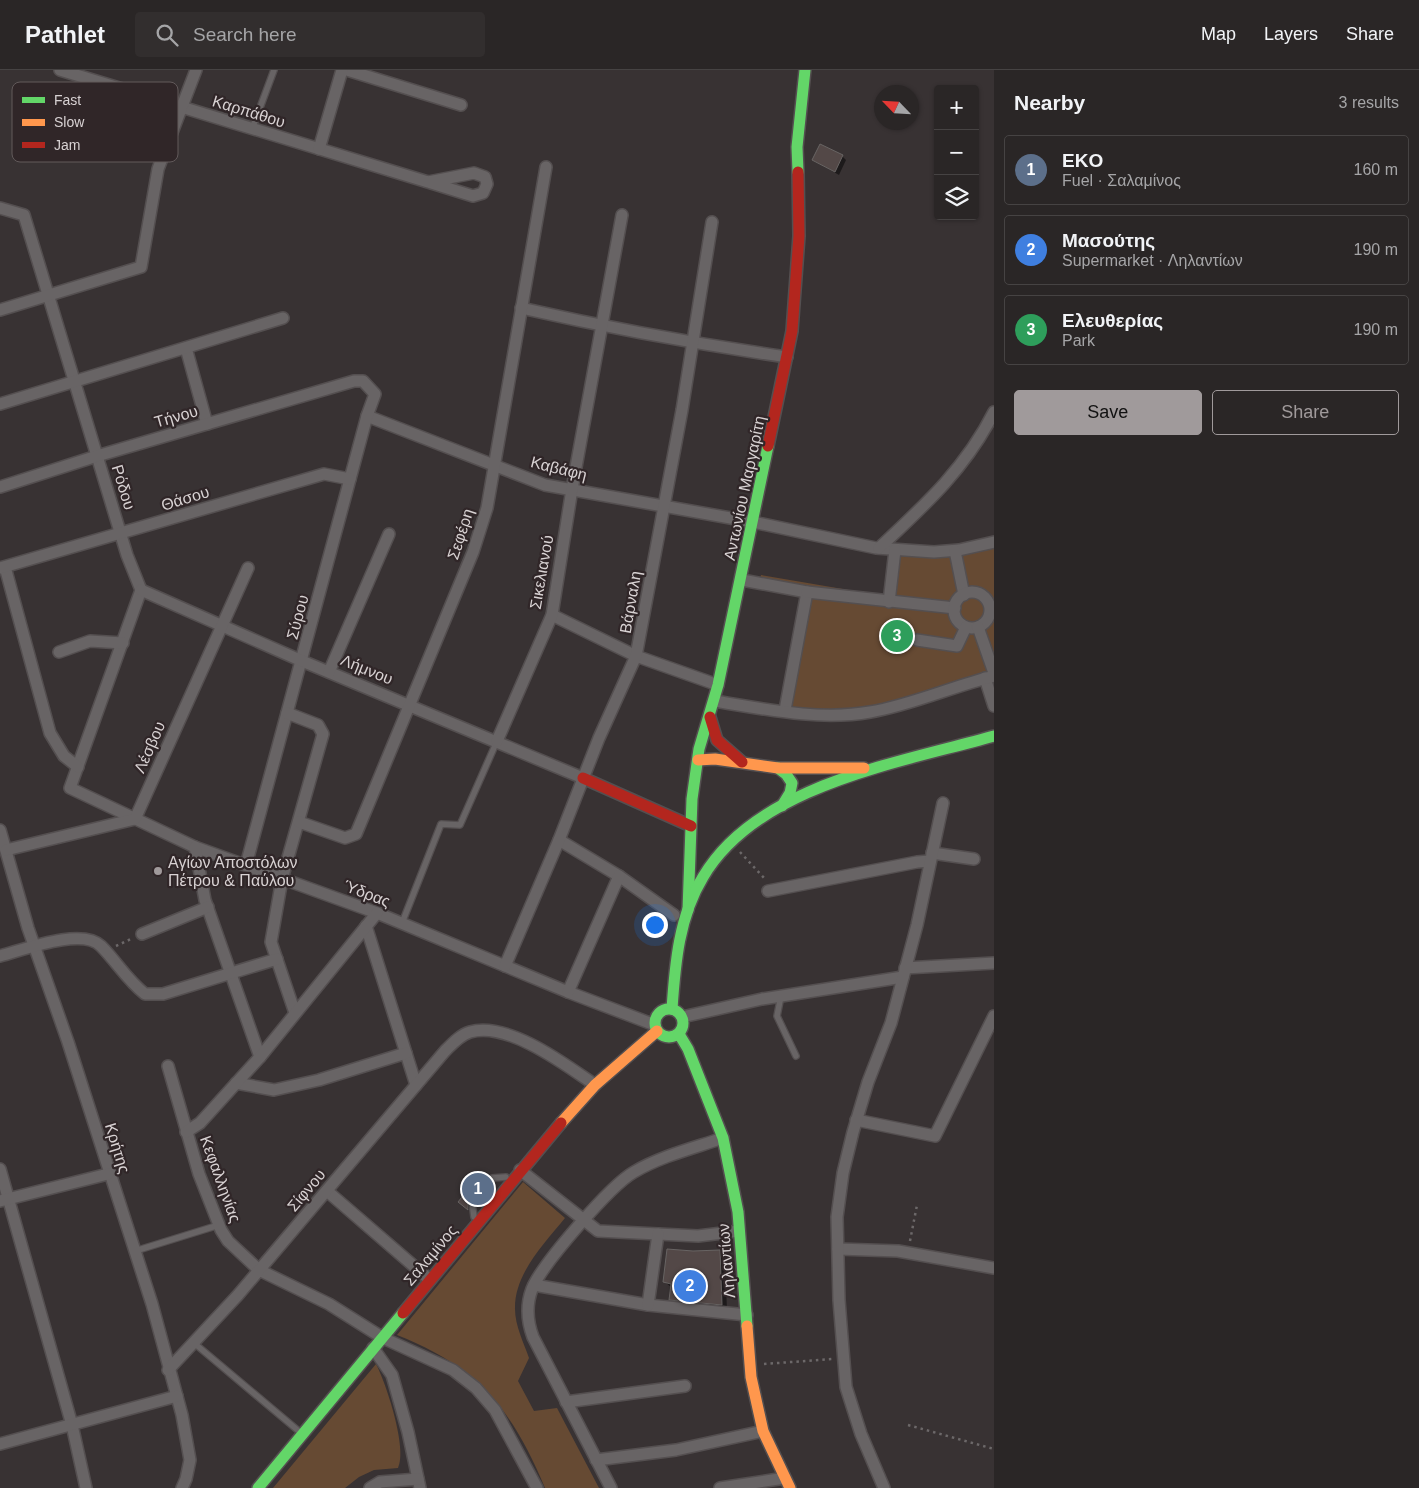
<!DOCTYPE html>
<meta charset="utf-8">
<style>
:root{--surface:#2a2626;--page:#322e2e;--text:#f1f3f6;--muted:#a5a5a7;--line:#464343;--accent:#a09a9b}
body{margin:0;font-family:Arial,sans-serif;background:var(--page);color:var(--text)}
.controls{position:absolute;right:15px;top:15px;display:grid;overflow:hidden;border-radius:5px;box-shadow:0 1px 4px #0004}
.controls button{width:45px;height:45px;display:grid;place-items:center;padding:0;border:0;border-bottom:1px solid var(--line);background:var(--surface);color:var(--text);font:25px sans-serif}
.compass{position:absolute;left:874px;top:15px;width:45px;height:45px;border-radius:50%;background:var(--surface);box-shadow:0 1px 4px #0004;rotate:295deg}
.you{position:absolute;left:654px;top:854px;width:18px;height:18px;margin:-12px;border:4px solid #fff;border-radius:50%;background:#1a73e8;box-shadow:0 0 0 8px #1a73e833}
.badge{display:grid;place-items:center;width:32px;height:32px;border-radius:50%;background:var(--accent);color:#fff;font-size:16px;font-weight:700}
.pin{position:absolute;translate:-50% -50%;border:2px solid #fff;box-shadow:0 1px 5px #0006}
.list{margin:0;padding:0;list-style:none}
h2{display:flex;justify-content:space-between;align-items:center;height:65px;margin:0;padding:0 20px;font-size:21px}
h2 small{font-size:16px;font-weight:400;color:var(--muted)}
.list li{display:grid;grid-template-columns:32px 1fr auto;gap:15px;align-items:center;box-sizing:border-box;height:70px;margin:0 10px 10px;padding:0 10px;border:1px solid var(--line);border-radius:5px}
.list b{display:block;font-size:19px;white-space:nowrap}
.list p{margin:0;font-size:16px;white-space:nowrap;color:var(--muted)}
.list em{font-size:16px;font-style:normal;color:var(--muted)}
.actions{display:flex;gap:10px;padding:15px 20px}
.actions a{flex:1;padding:11px 0;border:1px solid var(--accent);border-radius:5px;text-align:center;font-size:18px;color:var(--accent)}
.actions .main{background:var(--accent);color:#111}
.icon{flex:none;width:28px;height:28px;fill:none;stroke:currentColor;stroke-width:2;stroke-linecap:round;stroke-linejoin:round}
.map{position:relative;flex:none;width:994px;height:1418px;overflow:hidden}
header{display:flex;align-items:center;gap:30px;box-sizing:border-box;height:70px;padding:0 25px;background:var(--surface);border-bottom:1px solid var(--line)}
header strong{font-size:24px}
nav{display:flex;gap:28px;margin-inline-start:auto;font-size:18px}
.search{width:350px;height:45px;background:var(--page);display:flex;align-items:center;gap:12px;box-sizing:border-box;padding:0 18px;border-radius:5px;color:var(--muted);font-size:19px}
main{display:flex}
aside{flex:1;background:var(--surface)}
.map>svg:first-child{display:block}
.green{fill:#664a33}
.shadow{fill:#0007}
.building{fill:#534847;stroke:#686463}
.lines{fill:none;stroke-linecap:round;stroke-linejoin:round}
.lane-casing{stroke:#544f50;stroke-width:8}
.street-casing{stroke:#544f50;stroke-width:14}
.fast-casing{stroke:#544f50;stroke-width:14}
.slow-casing{stroke:#544f50;stroke-width:14}
.jam-casing{stroke:#544f50;stroke-width:14}
.path{stroke:#6c6869;stroke-width:2.5;stroke-dasharray:2.5 4;stroke-linecap:butt}
.lane{stroke:#686465;stroke-width:5.5}
.street{stroke:#686465;stroke-width:11}
.fast{stroke:#63d668;stroke-width:11}
.slow{stroke:#ff974d;stroke-width:11}
.jam{stroke:#b3261e;stroke-width:11}
.poi-dot{fill:#a09a9b;stroke:#302628;stroke-width:2}
.labels{text-anchor:middle;stroke-width:4.5;stroke-linejoin:round;paint-order:stroke}
.street-label{font-size:16px;fill:#d8d2d3;stroke:#302628}
.poi-label{font-size:16px;fill:#d8d2d3;stroke:#302628;text-anchor:start}
.key{fill:#302628;stroke:#625a5b;stroke-width:1}
.key-label{font-size:14px;fill:#d8d2d3}
</style>
<header>
<strong>Pathlet</strong>
<div class="search"><svg class="icon" aria-label="search" viewBox="0 0 24 24"><circle cx="10" cy="10" r="6"/><path d="M15 15l6 6"/></svg>Search here</div>
<nav><a>Map</a><a>Layers</a><a>Share</a></nav>
</header>
<main>
<div class="map">
<svg width="994" height="1418" viewBox="0 0 994 1418">
<rect width="100%" height="100%" fill="#383233"/>
<g class="green">
<polygon points="994,472 994,606 871,642 785,640 807,522 759,513 761,505 884,526 890,480 905,481"/>
<path d="M523 1112 565 1148C544 1174 514 1204 515 1239 515 1256 524 1273 529 1288L518 1311 534 1341 557 1338 599 1418H545C512 1339 478 1297 397 1265Z"/>
<path d="M376 1294C386 1313 408 1379 398 1398L374 1400 359 1407 345 1418H273Z"/>
</g>
<g class="shadow">
<polygon points="842,86 846,90 839,105 813,90"/>
<polygon points="472,1116 478,1121 469,1132 469,1140 460,1132"/>
<polygon points="719,1181 725,1187 727,1240 676,1235 670,1229 672,1218 664,1211 693,1183"/>
</g>
<g class="building">
<polygon points="820,74 843,85 835,102 812,90"/>
<polygon points="472,1114 477,1118 468,1130 468,1140 458,1132"/>
<polygon points="667,1179 693,1181 720,1180 722,1235 669,1230 671,1214 663,1212"/>
</g>
<g class="lines">
<defs>
<g id="lane">
<polyline points="252,59 274,0"/>
<polyline points="402,853 441,754 460,755 497,671"/>
<polyline points="781,926 777,946 796,986"/>
<polyline points="474,1147 472,1132 492,1108 506,1107"/>
<polyline points="135,1181 219,1155"/>
<polyline points="194,1273 301,1363"/>
</g>
<g id="street">
<polyline points="60,0 428,112 473,126 483,123 487,114 485,107 474,103 428,112"/>
<polyline points="347,0 461,35"/>
<polyline points="319,79 342,0"/>
<polyline points="0,138 24,145 127,485 141,520 70,718 195,777 377,843 568,922 655,955"/>
<path d="M521 238C609 258 697 274 787 287"/>
<polyline points="0,240 141,197 158,99 196,0"/>
<polyline points="186,278 207,354"/>
<polyline points="0,334 283,248"/>
<polyline points="367,346 545,415 753,452 876,478 934,482 959,480 994,472"/>
<polyline points="0,417 97,386 354,311 363,311 375,324 367,346 246,795"/>
<path d="M879 478C924 436 966 398 994 342"/>
<polyline points="955,481 964,525"/>
<polyline points="5,497 50,663 64,686 78,697"/>
<polyline points="0,498 324,404 350,409"/>
<polyline points="742,510 807,522 785,640"/>
<polyline points="141,520 302,591 583,708"/>
<polyline points="807,522 955,538"/>
<circle cx="972" cy="540" r="18"/>
<polyline points="889,532 895,480"/>
<polyline points="552,545 636,586 718,615"/>
<polyline points="978,557 994,603"/>
<polyline points="917,570 957,576 966,557"/>
<polyline points="59,582 90,571 123,573"/>
<polyline points="329,602 389,464"/>
<polyline points="985,608 994,636"/>
<path d="M714 631C764 639 820 651 870 642 912 635 953 616 994 606"/>
<polyline points="287,643 318,655 323,664 282,809 271,872 295,943"/>
<polyline points="497,671 552,545 572,419 622,145"/>
<polyline points="299,752 345,768 356,764 473,482 487,438 546,97"/>
<polyline points="0,760 28,858 68,972 152,1234 182,1345 190,1390 186,1409 182,1418"/>
<polyline points="559,770 619,806 674,845"/>
<polyline points="195,777 205,830 260,987"/>
<polyline points="6,780 135,749 248,498"/>
<polyline points="932,783 974,789"/>
<polyline points="768,821 917,792 930,791"/>
<polyline points="366,856 416,1015"/>
<polyline points="142,864 208,837"/>
<path d="M0 886C23 880 82 857 101 876 116 891 127 910 145 924H163L277 889"/>
<polyline points="505,896 559,770 599,668 636,586 682,340 712,152"/>
<polyline points="905,898 994,893"/>
<polyline points="568,922 619,806"/>
<polyline points="682,947 762,929 903,907"/>
<polyline points="168,996 199,1104 221,1160 228,1171 259,1200 329,1234 383,1268 453,1300 476,1318 495,1340 537,1418"/>
<polyline points="236,1013 274,1020 319,1010 406,983"/>
<polyline points="856,1050 935,1066 994,946"/>
<polyline points="186,1062 200,1053 260,987 377,843"/>
<polyline points="0,1099 72,1355 86,1418"/>
<polyline points="520,1100 598,1161 698,1166 739,1161"/>
<polyline points="327,1121 430,1210"/>
<polyline points="0,1131 108,1104"/>
<polyline points="838,1179 898,1181 994,1198"/>
<polyline points="534,1215 648,1235 747,1245"/>
<polyline points="648,1235 658,1164"/>
<polyline points="373,1278 392,1305 408,1362 420,1418"/>
<path d="M168 1300 238 1225 445 981C452 974 460 965 470 962 508 951 566 995 595 1015"/>
<polyline points="566,1332 685,1316"/>
<polyline points="0,1374 177,1326"/>
<polyline points="596,1390 676,1380 763,1361"/>
<polyline points="370,1418 380,1412 418,1409"/>
<path d="M611 1418 533 1267C527 1251 526 1235 532 1219 542 1194 611 1115 634 1102 661 1086 694 1078 723 1068"/>
<polyline points="720,1418 785,1408"/>
<polyline points="884,1418 861,1364 846,1317 839,1230 837,1147 843,1103 853,1062 868,1012 891,953 917,855 943,733"/>
</g>
<g id="fast">
<polyline points="798,102 797,77 805,0"/>
<polyline points="778,698 786,704 792,713 790,723 782,736"/>
<polyline points="688,840 692,729 699,679 718,615 768,376"/>
<circle cx="669" cy="953" r="14"/>
<path d="M672 939C675 894 679 846 703 807 757 715 899 693 994 666"/>
<polyline points="679,964 688,979 723,1068 738,1142 747,1256"/>
<polyline points="258,1418 403,1243"/>
</g>
<g id="slow">
<polyline points="698,690 715,689 778,698 864,698"/>
<polyline points="561,1053 595,1015 657,961"/>
<polyline points="747,1256 751,1307 763,1361 790,1418"/>
</g>
<g id="jam">
<polyline points="768,376 792,261 799,166 798,102"/>
<polyline points="710,647 717,670 742,692"/>
<polyline points="583,708 691,756"/>
<polyline points="403,1243 561,1053"/>
</g>
</defs>
<use href="#lane" class="lane-casing"/>
<use href="#street" class="street-casing"/>
<use href="#fast" class="fast-casing"/>
<use href="#slow" class="slow-casing"/>
<use href="#jam" class="jam-casing"/>
<g class="path">
<polyline points="740,782 765,809"/>
<polyline points="116,876 131,869"/>
<polyline points="910,1171 917,1135"/>
<polyline points="764,1294 833,1289"/>
<polyline points="908,1355 994,1379"/>
</g>
<use href="#lane" class="lane"/>
<use href="#street" class="street"/>
<use href="#fast" class="fast"/>
<use href="#slow" class="slow"/>
<use href="#jam" class="jam"/>
</g>
<circle class="poi-dot" cx="158" cy="801" r="5"/>
<g class="labels">
<g class="street-label">
<text transform="translate(249 41) rotate(17)" y="6">Καρπάθου</text>
<text transform="translate(176 346) rotate(-16)" y="6">Τήνου</text>
<text transform="translate(559 398) rotate(14)" y="6">Καβάφη</text>
<text transform="translate(124 417) rotate(73)" y="6">Ρόδου</text>
<text transform="translate(744 418) rotate(-78)" y="6">Αντωνίου Μαργαρίτη</text>
<text transform="translate(185 428) rotate(-17)" y="6">Θάσου</text>
<text transform="translate(460 464) rotate(-72)" y="6">Σεφέρη</text>
<text transform="translate(541 502) rotate(-80)" y="6">Σικελιανού</text>
<text transform="translate(630 532) rotate(-80)" y="6">Βάρναλη</text>
<text transform="translate(297 547) rotate(-75)" y="6">Σύρου</text>
<text transform="translate(367 599) rotate(22)" y="6">Λήμνου</text>
<text transform="translate(149 677) rotate(-66)" y="6">Λέσβου</text>
<text transform="translate(367 823) rotate(21)" y="6">Ύδρας</text>
<text transform="translate(118 1078) rotate(73)" y="6">Κρήτης</text>
<text transform="translate(221 1109) rotate(70)" y="6">Κεφαλληνίας</text>
<text transform="translate(306 1120) rotate(-50)" y="6">Σίφνου</text>
<text transform="translate(430 1185) rotate(-50)" y="6">Σαλαμίνος</text>
<text transform="translate(726 1191) rotate(-95)" y="6">Ληλαντίων</text>
</g>
<g class="poi-label">
<text x="168" y="798">Αγίων Αποστόλων<tspan x="168" dy="18">Πέτρου &amp; Παύλου</tspan></text>
</g>
</g>
<rect x="12" y="12" width="166" height="80" rx="8" class="key"/>
<rect x="22" y="27" width="23" height="6" fill="#63d668"/>
<rect x="22" y="49" width="23" height="7" fill="#ff974d"/>
<rect x="22" y="72" width="23" height="6" fill="#b3261e"/>
<g class="key-label">
<text x="54" y="35">Fast</text>
<text x="54" y="57">Slow</text>
<text x="54" y="80">Jam</text>
</g>
</svg>
<div class="controls">
<button>+</button>
<button>−</button>
<button><svg class="icon" aria-label="layers" viewBox="0 0 24 24"><path d="M12 4l9 5-9 5-9-5zM3 14l9 5 9-5"/></svg></button>
</div>
<svg class="compass" viewBox="-18 -18 36 36"><path d="M0-13l5 13h-10z" fill="#e53935"/><path d="M0 13l5-13h-10z" fill="#a5a5a7"/></svg>
<div class="you"></div>
<div class="pin badge" style="left:478px;top:1119px;background:#5c6f8a">1</div>
<div class="pin badge" style="left:690px;top:1216px;background:#3f7fe0">2</div>
<div class="pin badge" style="left:897px;top:566px;background:#2e9e5b">3</div>
</div>
<aside>
<h2>Nearby<small>3 results</small></h2>
<ul class="list">
<li><span class="badge" style="background:#5c6f8a">1</span><div><b>EKO</b><p>Fuel · Σαλαμίνος</p></div><em>160 m</em></li>
<li><span class="badge" style="background:#3f7fe0">2</span><div><b>Μασούτης</b><p>Supermarket · Ληλαντίων</p></div><em>190 m</em></li>
<li><span class="badge" style="background:#2e9e5b">3</span><div><b>Ελευθερίας</b><p>Park</p></div><em>190 m</em></li>
</ul>
<div class="actions"><a class="main">Save</a><a>Share</a></div>
</aside>
</main>
